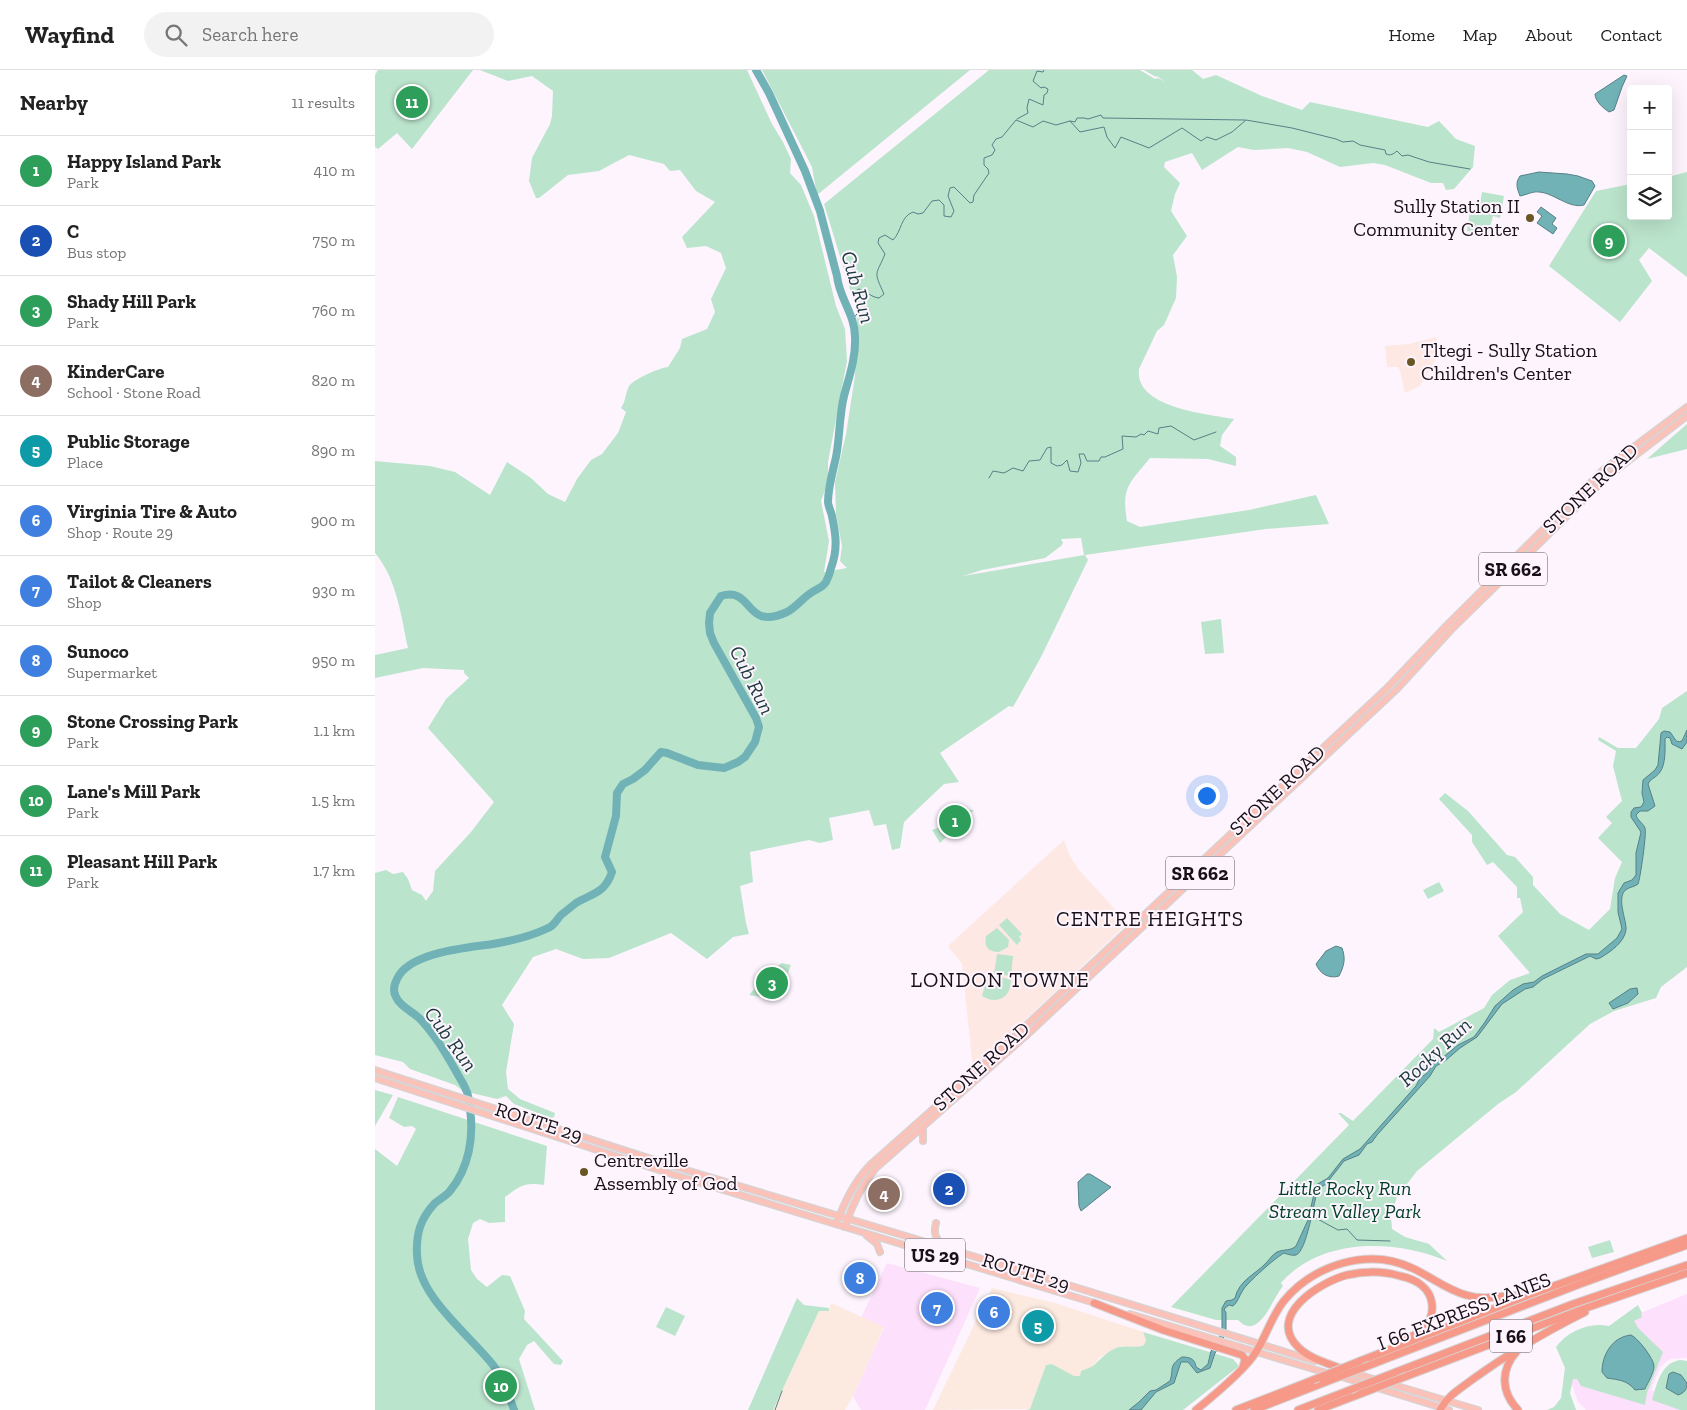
<!DOCTYPE html>
<meta charset="utf-8">
<style>
:root{--surface:#fff;--page:#f2f2f2;--text:#222;--muted:#767676;--line:#e0e0e0;--accent:#ea580c}
body{margin:0;font-family:"Zilla Slab",serif;background:var(--page);color:var(--text)}
.controls{position:absolute;right:15px;top:15px;display:grid;overflow:hidden;border-radius:5px;box-shadow:0 5px 20px #0002}
.controls button{width:45px;height:45px;display:grid;place-items:center;padding:0;border:0;border-bottom:1px solid var(--line);background:var(--surface);color:var(--text);font:25px sans-serif}
.you{position:absolute;left:831px;top:725px;width:18px;height:18px;margin:-12px;border:4px solid #fff;border-radius:50%;background:#1a73e8;box-shadow:0 0 0 8px #1a73e833}
.badge{display:grid;place-items:center;width:32px;height:32px;border-radius:50%;background:var(--accent);color:#fff;font-size:16px;font-weight:700}
.pin{position:absolute;translate:-50% -50%;border:2px solid #fff;box-shadow:0 1px 5px #0006}
.list{margin:0;padding:0;list-style:none}
h2{display:flex;justify-content:space-between;align-items:center;height:65px;margin:0;padding:0 20px;font-size:21px}
h2 small{font-size:16px;font-weight:400;color:var(--muted)}
.list li{display:grid;grid-template-columns:32px 1fr auto;gap:15px;align-items:center;box-sizing:border-box;height:70px;padding:0 20px;border-top:1px solid var(--line)}
.list b{display:block;font-size:19px;white-space:nowrap}
.list p{margin:0;font-size:16px;white-space:nowrap;color:var(--muted)}
.list em{font-size:16px;font-style:normal;color:var(--muted)}
.icon{flex:none;width:28px;height:28px;fill:none;stroke:currentColor;stroke-width:2;stroke-linecap:round;stroke-linejoin:round}
.map{position:relative;flex:none;width:1312px;height:1340px;overflow:hidden}
header{display:flex;align-items:center;gap:30px;box-sizing:border-box;height:70px;padding:0 25px;background:var(--surface);border-bottom:1px solid var(--line)}
header strong{font-size:24px}
nav{display:flex;gap:28px;margin-inline-start:auto;font-size:18px}
.search{width:350px;height:45px;background:var(--page);display:flex;align-items:center;gap:12px;box-sizing:border-box;padding:0 18px;border-radius:28px;color:var(--muted);font-size:19px}
main{display:flex}
aside{flex:1;background:var(--surface)}
.map>svg:first-child{display:block}
.built{fill:#fde0fb}
.industrial{fill:#fce9e0}
.education{fill:#fde8e4}
.green{fill:#bbe4cc;fill-rule:evenodd}
.water{fill:#71b2b7;stroke:#568187}
.lines{fill:none;stroke-linecap:round;stroke-linejoin:round}
.stream{stroke:#568187;stroke-width:1}
.river{stroke:#71b2b7;stroke-width:8}
.primary-casing{stroke:#d5d4d5;stroke-width:8}
.motorway-casing{stroke:#d5d4d5;stroke-width:9}
.primary{stroke:#fac2b8;stroke-width:5.5}
.motorway{stroke:#f79988;stroke-width:7}
.motorway-bridge-casing{stroke:#d5d4d5;stroke-width:9;stroke-linecap:butt}
.motorway-bridge{stroke:#f79988;stroke-width:7}
.poi-dot{fill:#6a5524;stroke:#fdf4fd;stroke-width:2}
.labels{text-anchor:middle;stroke-width:4;stroke-linejoin:round;paint-order:stroke}
.shield{fill:#fdf4fd;stroke:#5c545c;stroke-width:1}
.shield-label{font-size:19px;font-weight:bold;fill:#171017}
.poi-label{font-size:20px;fill:#171017;stroke:#fdf4fd;text-anchor:start}
.street-label{font-size:20px;fill:#171017;stroke:#fdf4fd}
.park-label{font-size:20px;font-style:italic;fill:#004026;stroke:#fdf4fd}
.water-label{font-size:21px;font-style:italic;fill:#1a3b3d;stroke:#fdf4fd}
.neighbourhood-label{font-size:21px;letter-spacing:1px;fill:#171017;stroke:#fdf4fd}
</style>
<header>
<strong>Wayfind</strong>
<div class="search"><svg class="icon" aria-label="search" viewBox="0 0 24 24"><circle cx="10" cy="10" r="6"/><path d="M15 15l6 6"/></svg>Search here</div>
<nav><a>Home</a><a>Map</a><a>About</a><a>Contact</a></nav>
</header>
<main>
<aside>
<h2>Nearby<small>11 results</small></h2>
<ul class="list">
<li><span class="badge" style="background:#2e9e5b">1</span><div><b>Happy Island Park</b><p>Park</p></div><em>410 m</em></li>
<li><span class="badge" style="background:#1a4fb4">2</span><div><b>C</b><p>Bus stop</p></div><em>750 m</em></li>
<li><span class="badge" style="background:#2e9e5b">3</span><div><b>Shady Hill Park</b><p>Park</p></div><em>760 m</em></li>
<li><span class="badge" style="background:#8d6e63">4</span><div><b>KinderCare</b><p>School · Stone Road</p></div><em>820 m</em></li>
<li><span class="badge" style="background:#0f9aa8">5</span><div><b>Public Storage</b><p>Place</p></div><em>890 m</em></li>
<li><span class="badge" style="background:#3f7fe0">6</span><div><b>Virginia Tire &amp; Auto</b><p>Shop · Route 29</p></div><em>900 m</em></li>
<li><span class="badge" style="background:#3f7fe0">7</span><div><b>Tailot &amp; Cleaners</b><p>Shop</p></div><em>930 m</em></li>
<li><span class="badge" style="background:#3f7fe0">8</span><div><b>Sunoco</b><p>Supermarket</p></div><em>950 m</em></li>
<li><span class="badge" style="background:#2e9e5b">9</span><div><b>Stone Crossing Park</b><p>Park</p></div><em>1.1 km</em></li>
<li><span class="badge" style="background:#2e9e5b">10</span><div><b>Lane's Mill Park</b><p>Park</p></div><em>1.5 km</em></li>
<li><span class="badge" style="background:#2e9e5b">11</span><div><b>Pleasant Hill Park</b><p>Park</p></div><em>1.7 km</em></li>
</ul>
</aside>
<div class="map">
<svg width="1312" height="1340" viewBox="0 0 1312 1340">
<rect width="100%" height="100%" fill="#fdf4fd"/>
<g class="built">
<polygon points="512,1193 605,1218 550,1340 486,1340 478,1326 509,1258 486,1248"/>
<polygon points="1312,1224 1312,1288 1295,1289 1285,1297 1276,1320 1312,1331 1312,1340 1211,1340 1203,1331 1197,1315 1196,1302 1268,1324 1280,1292 1287,1284 1251,1248 1256,1247"/>
</g>
<g class="industrial">
<polygon points="617,1218 680,1233 768,1262 771,1270 769,1275 763,1278 746,1276 725,1287 717,1297 706,1301 705,1307 699,1306 677,1294 671,1295 655,1339 558,1340"/>
<polygon points="456,1233 509,1257 478,1326 470,1340 398,1340 444,1241 454,1241"/>
</g>
<g class="education">
<polygon points="1061,267 1064,279 1061,289 1045,316 1030,323 1025,301 1023,297 1012,297 1010,276 1034,274"/>
<polygon points="689,770 695,786 704,800 750,850 750,856 598,999 587,894 573,876"/>
</g>
<g class="green">
<polygon points="3,0 98,0 37,79 22,63 3,79 0,77 0,5"/>
<path d="M105 0H372L397 54 408 72 416 89 415 103 426 115 439 146 461 236 470 259 472 291 453 392V412L446 431 454 471 449 502 472 498 465 491 467 476 461 444 460 412 471 364 480 306 482 242 449 134 614 0H765L780 9 783 8 790 12 782 6 781 7 769 0H817L828 9 841 5 887 26 927 40 935 32 1053 57 1064 51 1081 69 1100 76 1098 97 1079 119 1071 120 1068 113H1056L1010 95 998 93 965 97 932 82 913 78 879 80 863 77 827 100 817 83 790 92 789 97 805 113 800 124 796 141 812 166 798 185 802 207 801 228 789 255 782 261 764 299C759 338 833 344 859 349L847 365 845 376 861 387V396L833 389 775 388C755 413 746 417 752 451L765 457 874 440 941 425 954 454 891 459 710 485 713 490 666 587 638 637 634 636 565 683 584 712 569 714 529 752 525 778 517 780 511 754 499 756 494 740 454 748 458 770 445 773 434 770 375 782 378 812 365 816 371 853 374 864 358 867 332 889 296 863 234 888 208 889 181 879 158 887 127 935 139 954 131 1002 133 1019 145 1029 180 1043 179 1047 176 1048 139 1034 131 1026 122 1029 88 1021 80 1015 35 999 28 992 0 985V803L11 800 18 804 28 802 33 809 37 820 47 825 51 831 58 821 60 801 96 762 119 732 53 658 71 629 94 608 89 603V600L48 598 0 608V585L33 578C26 546 22 509 0 483V391L55 396 80 402 115 425 132 392 156 408 173 424 190 432 202 409 216 390 227 384 243 363 251 342 246 338C251 331 250 324 254 316 259 309 284 298 293 297L305 278 307 269 332 259 340 242 336 229 351 198 346 183 331 176 312 178 307 167 340 132 321 121 305 100 295 101 289 94 254 85 224 101 193 105 164 128H161L154 111 157 88 175 54 177 46 178 21 157 6 133 11ZM706 468 709 485 588 506 607 500 670 488 686 476 688 473 686 469Z"/>
<polygon points="387,0 595,0 442,125 437,97"/>
<polygon points="1312,102 1312,207 1274,178 1264,190 1277,211 1245,252 1174,196 1221,121 1256,114 1256,146 1293,146 1293,107"/>
<polygon points="1107,122 1129,126 1125,148 1118,146 1113,165 1092,161 1095,141 1103,143"/>
<polygon points="1312,354 1312,379 1272,389"/>
<polygon points="846,549 849,583 830,584 826,552"/>
<path d="M1312 621V897L1286 917 1281 928 1239 941 1215 954 1141 1022 1123 1034 1042 1101 1022 1127 1016 1146 1017 1159 1030 1167 1054 1174 1072 1191C1020 1169 946 1167 906 1213L908 1216C897 1229 884 1272 863 1250H841L796 1237 974 1055 963 1043H966L978 1051 1058 969 1059 958 1064 962 1109 938 1117 925 1135 910 1155 903 1123 866 1148 842 1145 828H1142V817L1118 792 1112 795 1097 772V765L1064 729 1070 723 1093 741 1132 785 1140 787 1158 807V815L1185 844 1214 860 1235 839 1240 808 1247 792 1223 768 1237 753 1231 747 1247 731 1238 696 1241 681 1223 670 1224 667 1243 678H1261L1284 649 1287 638Z"/>
<polygon points="582,739 599,740 565,773 557,760 568,756"/>
<polygon points="1064,812 1069,821 1053,829 1048,820"/>
<polygon points="632,848 647,864 644,867 646,870 642,875 624,855"/>
<path d="M622 858 634 870 633 877 624 882C613 882 609 877 611 866Z"/>
<polygon points="622,884 638,886 636,906 619,904"/>
<polygon points="407,893 416,895 403,930 374,925 396,901"/>
<path d="M613 903 636 910C636 928 622 935 607 926Z"/>
<polygon points="0,1020 18,1025 0,1056"/>
<path d="M23 1027 172 1076 169 1115C148 1112 146 1116 130 1127V1152L114 1153 105 1149 98 1153 93 1169 96 1200 102 1209 112 1217 127 1205 135 1206 150 1241 149 1249 188 1291 186 1295 179 1294 159 1271 152 1275 144 1289 160 1340H0V1079L22 1096 41 1059 37 1056 29 1057 14 1048Z"/>
<polygon points="1235,1170 1239,1182 1217,1188 1213,1177"/>
<polygon points="422,1228 429,1235 454,1238 454,1241 444,1241 398,1340 373,1340"/>
<path d="M1263 1235 1267 1243 1266 1244 1267 1247 1259 1251 1264 1259 1288 1282 1272 1323 1270 1335 1206 1316 1202 1309H1198L1195 1323 1201 1340H1172L1179 1337 1186 1328 1190 1298 1181 1277C1193 1261 1214 1252 1234 1256Z"/>
<polygon points="291,1237 310,1246 300,1266 281,1257"/>
<path d="M768 1262 858 1289 864 1296 808 1340H651L655 1339 671 1295 677 1294 699 1306H705L706 1301C710 1299 715 1298 718 1296 726 1289 733 1280 744 1277 753 1275 760 1279 769 1275L771 1270Z"/>
<path d="M1306 1290 1312 1291V1313L1310 1309 1312 1319V1316V1340H1305L1277 1330C1282 1314 1286 1292 1306 1290Z"/>
</g>
<g class="water">
<path d="M1249 5 1252 6 1247 17 1239 40 1234 42C1228 38 1220 31 1220 24Z"/>
<path d="M1164 102 1192 104 1203 106 1217 111 1220 116 1209 135C1194 139 1179 123 1164 122 1158 121 1151 125 1145 126 1142 118 1140 113 1145 106Z"/>
<polygon points="1166,137 1181,148 1177,154 1182,158 1178,164 1162,153 1167,146 1162,142"/>
<path d="M1312 660V672L1307 679 1297 674 1295 668 1292 667 1290 669C1290 678 1291 694 1285 702 1281 708 1276 708 1273 714L1280 736 1273 741H1265L1261 745C1262 750 1268 753 1270 758 1272 762 1265 810 1263 814 1259 817 1255 817 1252 819 1240 826 1252 850 1251 860 1249 873 1235 882 1225 888L1221 889 1215 886 1211 888 1168 909 1158 917 1150 919 1127 934 1102 967 1085 978 1070 991 1061 996 1055 1006 1002 1065 997 1072 992 1074 984 1085 969 1091 951 1114 943 1119C939 1130 932 1181 921 1185 917 1186 912 1184 909 1183 900 1188 873 1212 868 1220 864 1226 863 1232 858 1236L854 1235 849 1239 851 1243V1261L845 1277 840 1283 835 1298 822 1303 813 1292H806L799 1313 781 1322 766 1340H754L764 1332 775 1321 781 1320 795 1311C799 1299 793 1296 807 1287 815 1287 820 1289 821 1297L826 1300 833 1294 836 1281 842 1275 847 1260V1238L851 1231 857 1230 860 1228C864 1210 881 1204 891 1193 895 1189 897 1185 902 1182 909 1179 916 1181 921 1176L933 1150 941 1115 953 1108 968 1089 985 1079 1041 1016 1045 1008 1051 1004 1059 993 1066 989 1083 975 1099 967 1110 952 1120 936 1138 920 1148 914 1159 912 1167 906 1211 884H1223L1242 868 1247 859 1243 842V823L1249 813 1257 810 1261 805V783L1266 762 1256 747V742L1259 738 1266 737 1269 732 1267 723 1268 710 1280 700 1283 695 1286 663 1289 661 1295 662C1299 666 1300 674 1307 671Z"/>
<path d="M961 876 967 878C971 889 969 896 964 906 954 909 945 904 941 894L951 881Z"/>
<polygon points="1262,918 1263,924 1253,933 1238,939 1234,933 1255,919"/>
<polygon points="712,1104 715,1104 736,1117 706,1141 704,1136 703,1112"/>
<path d="M1256 1265C1263 1268 1279 1289 1279 1296 1279 1303 1273 1312 1270 1319L1260 1320C1252 1310 1244 1310 1232 1308L1227 1302C1227 1285 1237 1267 1256 1265Z"/>
<path d="M1298 1302 1306 1305 1312 1313C1312 1320 1309 1323 1303 1325L1291 1318 1294 1304Z"/>
</g>
<g class="lines">
<g class="stream">
<polyline points="642,49 653,43 652,38 654,29 668,35 669,25 672,23 673,19 669,17 666,18 658,11 662,1 668,2 669,0"/>
<polyline points="695,51 700,52 702,48 709,48 713,49 726,45 728,48 870,50"/>
<path d="M478 249 485 240C482 233 479 226 483 219 491 220 495 227 504 228L509 224C498 200 501 206 510 184L503 173 504 168 510 165 518 170C527 161 525 147 538 142L543 144 548 143 557 131 564 130 569 135V146L576 147 579 141 573 126 575 118 579 117 595 133 598 132 599 125 614 103 613 99 609 95V88L617 85 620 80 617 75 621 69 627 67 641 50 658 57 668 51 681 55 695 51 705 62 729 57 732 67 740 78 746 67 774 78 807 58 826 71 832 67 841 70 857 62 871 50 917 58 961 69 968 72 978 71 985 75 1010 80 1011 84C1016 86 1018 84 1022 81L1027 86 1033 85 1054 92 1095 99"/>
<polyline points="614,408 618,401 629,403 638,398 648,401 654,391 665,390 672,378 676,377 676,393 682,396 687,395 692,390 695,401 703,402 706,393 704,384 709,384 712,391 724,391 726,387 730,387 748,379 747,366 761,367 766,364 769,365 773,361 783,364 784,358 796,356 819,370 841,362"/>
<polyline points="937,1146 963,1160 972,1159 982,1170 1015,1171"/>
<polyline points="400,1340 407,1321"/>
</g>
<path class="river" d="M139 1340C134 1325 128 1308 118 1295 94 1264 43 1227 42 1185 41 1164 45 1149 60 1133 65 1129 71 1126 75 1121 94 1098 99 1067 95 1039 94 1033 94 1025 91 1020 89 1014 85 1009 82 1003 71 984 61 966 46 950 39 942 25 937 21 927 18 922 19 915 22 909 34 882 92 878 118 874 136 871 157 866 173 858 179 856 182 849 186 845 191 841 196 837 201 833 218 823 230 823 237 802L230 787 241 746 242 723 248 714 258 709 270 700 286 682 292 683 323 695 349 698 363 692 370 687 380 672 384 657 381 648 339 573 335 563 334 553 335 543 346 526C379 516 369 562 412 542 422 537 429 526 439 521 444 518 448 517 451 512 453 508 455 503 456 498 463 479 461 465 457 446 456 441 453 436 453 432 453 417 458 401 461 387 465 367 464 346 469 326 474 307 481 288 480 267 480 244 464 228 462 206L445 141 430 101 394 23 381 0"/>
<defs>
<g id="primary">
<polyline points="0,1000 311,1100 654,1203 940,1291"/>
<polyline points="0,1008 293,1103 723,1234"/>
<polyline points="548,1057 548,1071"/>
<path d="M561 1153C558 1165 561 1169 570 1177"/>
<path d="M461 1154C470 1132 478 1113 495 1095L628 977 1011 619 1072 555 1228 400 1312 337"/>
<path d="M470 1157C477 1135 486 1116 501 1098L655 962 1022 619 1076 560 1232 407 1312 346"/>
<polyline points="492,1166 502,1174 505,1182"/>
<polyline points="755,1244 955,1304"/>
<polyline points="975,1302 1103,1340"/>
<polyline points="964,1306 1074,1340"/>
</g>
<g id="motorway">
<polyline points="719,1233 788,1260 867,1285 870,1289 868,1297"/>
<path d="M1142 1281C1125 1300 1126 1322 1143 1340"/>
<polyline points="985,1291 1151,1226 1312,1168"/>
<polyline points="995,1295 1205,1214 1312,1175"/>
<path d="M965 1298C952 1293 934 1288 924 1278 890 1246 945 1212 972 1205 990 1201 1008 1201 1025 1206 1040 1209 1055 1217 1057 1234 1059 1252 1046 1262 1032 1269"/>
<polyline points="1021,1302 1198,1234 1312,1195"/>
<polyline points="1032,1306 1208,1239 1312,1203"/>
<path d="M821 1340C837 1327 871 1299 881 1282 891 1266 896 1248 908 1232 938 1195 993 1177 1037 1198 1055 1206 1072 1220 1091 1225 1115 1232 1129 1223 1151 1226"/>
<polyline points="861,1340 938,1310"/>
<polyline points="879,1340 948,1313"/>
<polyline points="923,1340 975,1320"/>
<polyline points="943,1340 985,1324"/>
<path d="M1065 1340C1073 1325 1085 1319 1098 1309 1134 1283 1170 1262 1210 1242"/>
</g>
</defs>
<use href="#primary" class="primary-casing"/>
<use href="#motorway" class="motorway-casing"/>
<use href="#primary" class="primary"/>
<use href="#motorway" class="motorway"/>
<defs>
<g id="motorway-bridge">
<polyline points="938,1310 985,1291"/>
<polyline points="948,1313 995,1295"/>
<polyline points="975,1320 1021,1302"/>
<polyline points="985,1324 1032,1306"/>
</g>
</defs>
<use href="#motorway-bridge" class="motorway-bridge-casing"/>
<use href="#motorway-bridge" class="motorway-bridge"/>
</g>
<g class="poi-dot">
<circle cx="1155" cy="148" r="5"/>
<circle cx="1036" cy="292" r="5"/>
<circle cx="209" cy="1102" r="5"/>
</g>
<g class="labels">
<g class="shield">
<rect x="1104" y="482.5" width="68" height="33" rx="4"/>
<rect x="791" y="786.5" width="68" height="33" rx="4"/>
<rect x="530" y="1168.5" width="60" height="33" rx="4"/>
<rect x="1115" y="1249.5" width="42" height="33" rx="4"/>
</g>
<g class="shield-label">
<text x="1138" y="506">SR 662</text>
<text x="825" y="810">SR 662</text>
<text x="560" y="1192">US 29</text>
<text x="1136" y="1273">I 66</text>
</g>
<g class="poi-label">
<text x="1145" y="143" text-anchor="end">Sully Station II<tspan x="1145" dy="23">Community Center</tspan></text>
<text x="1046" y="287">Tltegi - Sully Station<tspan x="1046" dy="23">Children's Center</tspan></text>
<text x="219" y="1097">Centreville<tspan x="219" dy="23">Assembly of God</tspan></text>
</g>
<g class="street-label">
<text transform="translate(1215 418) rotate(-43)" y="7">STONE ROAD</text>
<text transform="translate(902 720) rotate(-43)" y="7">STONE ROAD</text>
<text transform="translate(606 996) rotate(-42)" y="7">STONE ROAD</text>
<text transform="translate(164 1052) rotate(18)" y="7">ROUTE 29</text>
<text transform="translate(651 1202) rotate(17)" y="7">ROUTE 29</text>
<text transform="translate(1089 1241) rotate(-21)" y="7">I 66 EXPRESS LANES</text>
</g>
<g class="park-label">
<text x="970" y="1125">Little Rocky Run<tspan x="970" dy="23">Stream Valley Park</tspan></text>
</g>
<g class="water-label">
<text transform="translate(483 217) rotate(74)" y="7">Cub Run</text>
<text transform="translate(377 610) rotate(63)" y="7">Cub Run</text>
<text transform="translate(76 969) rotate(54)" y="7">Cub Run</text>
<text transform="translate(1060 982) rotate(-43)" y="7">Rocky Run</text>
</g>
<g class="neighbourhood-label">
<text x="775" y="856">CENTRE HEIGHTS</text>
<text x="625" y="917">LONDON TOWNE</text>
</g>
</g>
</svg>
<div class="controls">
<button>+</button>
<button>−</button>
<button><svg class="icon" aria-label="layers" viewBox="0 0 24 24"><path d="M12 4l9 5-9 5-9-5zM3 14l9 5 9-5"/></svg></button>
</div>
<div class="you"></div>
<div class="pin badge" style="left:580px;top:751px;background:#2e9e5b">1</div>
<div class="pin badge" style="left:574px;top:1119px;background:#1a4fb4">2</div>
<div class="pin badge" style="left:397px;top:913px;background:#2e9e5b">3</div>
<div class="pin badge" style="left:509px;top:1124px;background:#8d6e63">4</div>
<div class="pin badge" style="left:663px;top:1256px;background:#0f9aa8">5</div>
<div class="pin badge" style="left:619px;top:1242px;background:#3f7fe0">6</div>
<div class="pin badge" style="left:562px;top:1238px;background:#3f7fe0">7</div>
<div class="pin badge" style="left:485px;top:1208px;background:#3f7fe0">8</div>
<div class="pin badge" style="left:1234px;top:171px;background:#2e9e5b">9</div>
<div class="pin badge" style="left:126px;top:1316px;background:#2e9e5b">10</div>
<div class="pin badge" style="left:37px;top:32px;background:#2e9e5b">11</div>
</div>
</main>
